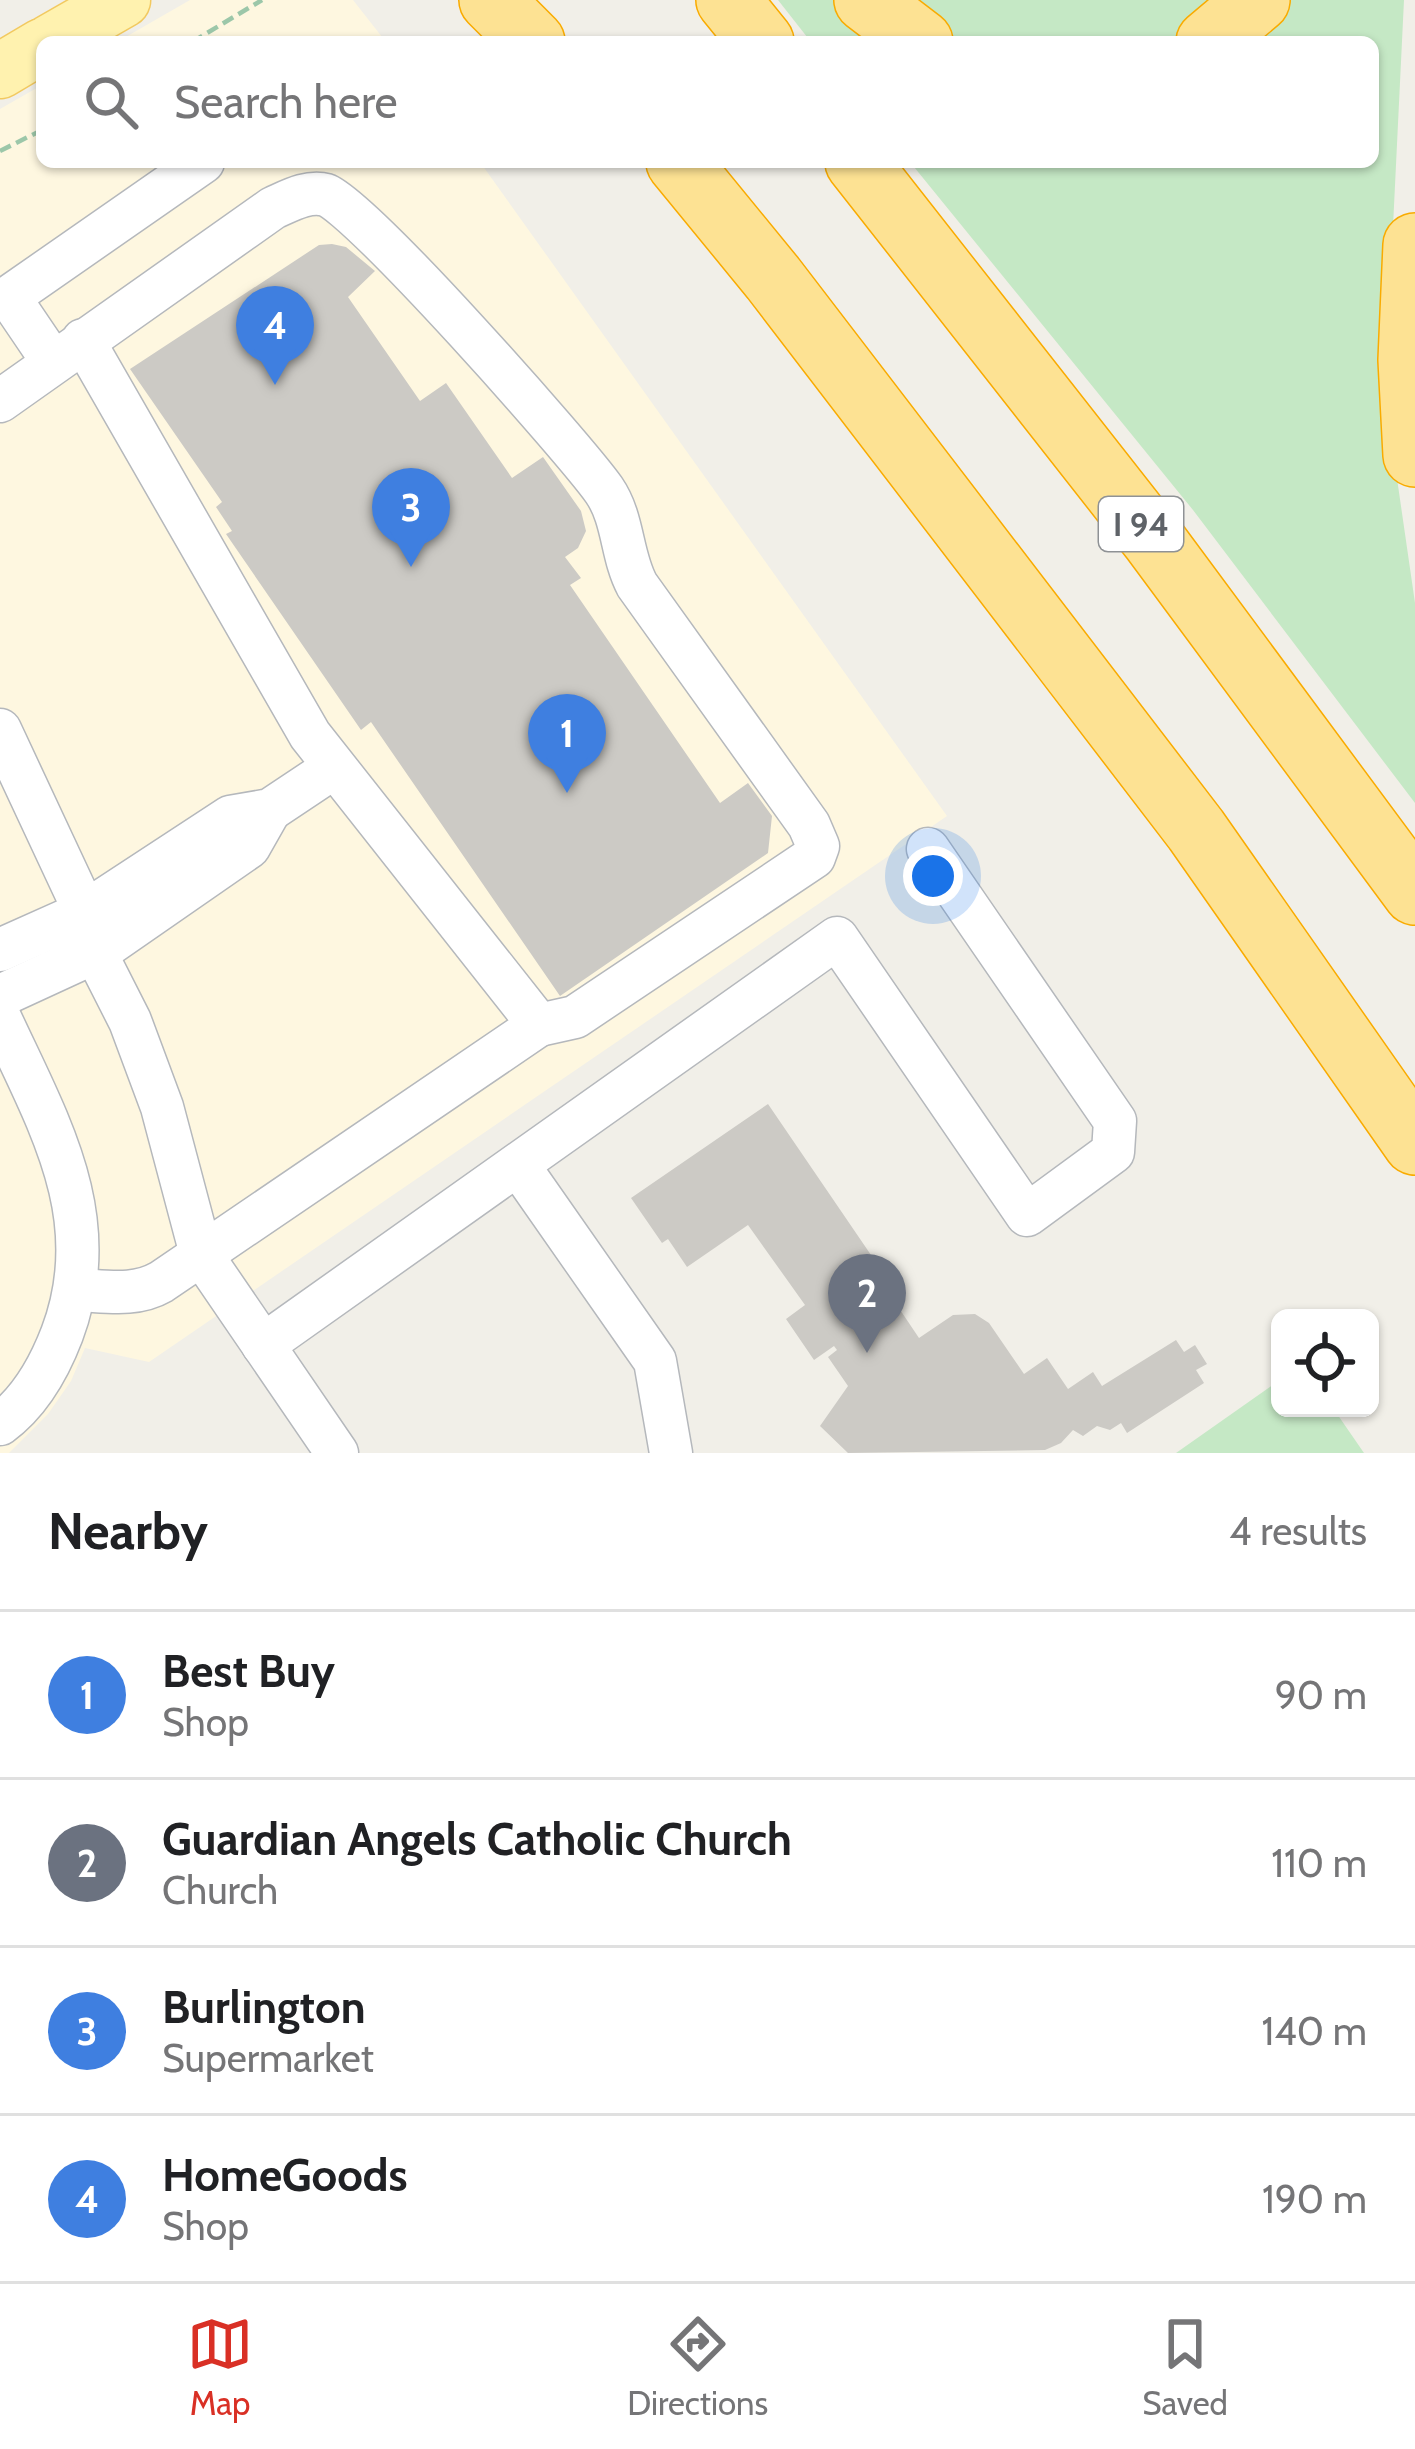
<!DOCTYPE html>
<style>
:root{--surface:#fff;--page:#f6f6f6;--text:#202124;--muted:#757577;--line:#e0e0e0;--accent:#d93025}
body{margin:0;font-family:Cabin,sans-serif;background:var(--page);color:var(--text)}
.controls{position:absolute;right:36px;bottom:36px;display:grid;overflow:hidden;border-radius:18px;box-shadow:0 3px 9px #0004}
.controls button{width:108px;height:108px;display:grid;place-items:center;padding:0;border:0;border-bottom:3px solid var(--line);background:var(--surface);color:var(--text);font:60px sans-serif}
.you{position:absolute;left:933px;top:876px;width:42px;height:42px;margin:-30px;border:9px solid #fff;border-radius:50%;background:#1a73e8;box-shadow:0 0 0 18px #1a73e833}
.badge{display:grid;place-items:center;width:78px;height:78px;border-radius:50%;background:var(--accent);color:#fff;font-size:39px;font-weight:700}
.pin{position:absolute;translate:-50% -99px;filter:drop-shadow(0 3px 6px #0008)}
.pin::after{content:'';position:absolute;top:63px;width:42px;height:36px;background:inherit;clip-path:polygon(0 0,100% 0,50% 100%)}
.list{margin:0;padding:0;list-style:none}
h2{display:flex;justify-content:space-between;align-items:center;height:156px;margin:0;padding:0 48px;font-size:51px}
h2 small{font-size:39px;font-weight:400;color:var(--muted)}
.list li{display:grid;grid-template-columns:78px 1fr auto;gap:36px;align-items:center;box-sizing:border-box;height:168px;padding:0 48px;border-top:3px solid var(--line)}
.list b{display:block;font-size:45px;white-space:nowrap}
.list p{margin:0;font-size:39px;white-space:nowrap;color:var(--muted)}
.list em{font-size:39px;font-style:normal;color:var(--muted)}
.icon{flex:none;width:66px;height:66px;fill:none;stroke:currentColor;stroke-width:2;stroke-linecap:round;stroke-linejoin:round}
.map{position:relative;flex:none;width:1415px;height:1453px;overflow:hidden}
.search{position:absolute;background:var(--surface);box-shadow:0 3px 9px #0004;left:36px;right:36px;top:36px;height:132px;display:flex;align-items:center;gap:30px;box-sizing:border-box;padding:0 42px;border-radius:18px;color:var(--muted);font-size:45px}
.sheet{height:828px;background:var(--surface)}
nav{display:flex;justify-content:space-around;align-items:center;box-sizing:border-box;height:168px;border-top:3px solid var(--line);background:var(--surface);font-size:33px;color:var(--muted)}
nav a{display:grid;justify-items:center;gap:6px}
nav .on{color:var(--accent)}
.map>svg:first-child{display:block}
.commercial{fill:#fef7e0}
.green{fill:#c5e8c5}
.building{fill:#cccac5}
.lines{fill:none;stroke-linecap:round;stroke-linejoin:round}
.minor-casing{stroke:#b5b8bc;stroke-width:45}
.major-casing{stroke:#f2c960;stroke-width:57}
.highway-casing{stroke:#f9ab00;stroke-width:66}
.path{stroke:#9cc7a9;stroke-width:4.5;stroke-dasharray:12 6;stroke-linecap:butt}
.minor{stroke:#fff;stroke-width:42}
.major{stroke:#fff2af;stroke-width:54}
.highway{stroke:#fde293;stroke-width:63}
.labels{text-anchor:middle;stroke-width:9;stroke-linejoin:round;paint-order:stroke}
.shield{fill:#fff;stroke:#8f9295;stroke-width:3}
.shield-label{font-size:33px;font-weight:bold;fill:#5f6368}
</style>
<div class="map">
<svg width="1415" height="1453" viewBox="0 0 1415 1453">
<rect width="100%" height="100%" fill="#f1efe8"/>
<g class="commercial">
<polygon points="190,0 353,0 386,42 117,42"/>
<polygon points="42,85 42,162 480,162 947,816 149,1362 85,1348 71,1381 48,1414 9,1453 0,1453 0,109"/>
</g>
<g class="green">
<polygon points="778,0 841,0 892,42 811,42"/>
<polygon points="894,0 1233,0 1172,42 956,42"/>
<polygon points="1279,0 1404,0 1389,309 1391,437 1415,603 1415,803 1193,510 910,162 1373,162 1373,42 1236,42"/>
<polygon points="1280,1380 1280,1408 1333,1408 1364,1453 1176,1453"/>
</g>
<g class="building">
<polygon points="332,244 346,247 375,271 348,297 420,401 446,383 512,478 543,457 581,511 586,531 578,548 565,557 581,578 570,585 720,803 748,783 772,816 768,853 560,996 371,722 361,730 226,534 232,531 216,507 222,502 130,369 319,245"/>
<polygon points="768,1104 871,1255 866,1259 919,1338 953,1315 975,1314 989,1323 1024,1374 1047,1358 1068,1389 1093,1372 1102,1386 1176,1340 1184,1352 1195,1345 1207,1364 1196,1370 1204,1383 1127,1433 1121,1423 1110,1430 1097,1426 1083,1436 1073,1430 1061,1443 1045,1450 848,1453 820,1426 848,1386 828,1357 837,1350 834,1346 814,1360 786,1319 805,1305 748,1225 687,1267 668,1239 662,1243 631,1198"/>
</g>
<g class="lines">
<defs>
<g id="minor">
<polyline points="53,362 9,297 203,162"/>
<path d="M0 401 273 208C289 201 308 190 326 195 359 205 575 449 604 490 624 519 621 555 637 585L809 825 818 846 814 857 575 1017 539 1025"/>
<polyline points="0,730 85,912"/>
<polyline points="0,950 85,912 230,817 270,810 333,768"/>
<polyline points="95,952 130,1021 162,1107 201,1254 337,1453"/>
<polyline points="0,996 102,949 249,847 270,810"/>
<path d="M0 1018C48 1122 106 1218 62 1334 49 1368 30 1402 0 1424"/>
<polyline points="518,1165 655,1361 671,1453"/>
<path d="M77 1290C106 1291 135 1297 161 1282L539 1025 310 735 83 340"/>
<polyline points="263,1345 837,938 1027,1215 1113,1152 1115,1121 928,849"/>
</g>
<g id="major">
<polyline points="50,42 123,0"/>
<polyline points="0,71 42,46"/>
</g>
<g id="highway">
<polyline points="491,0 533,42"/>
<polyline points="728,0 762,42"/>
<polyline points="866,0 921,42"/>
<polyline points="1208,42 1258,0"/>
<polyline points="678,162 773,278 1196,830 1415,1143"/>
<polyline points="857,162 1153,539 1415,893"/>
<polyline points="1415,245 1410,360 1415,455"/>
</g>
</defs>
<use href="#minor" class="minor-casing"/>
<use href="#major" class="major-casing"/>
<use href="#highway" class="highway-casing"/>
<g class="path">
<polyline points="192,42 262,0"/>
<polyline points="0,151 42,130"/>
</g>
<use href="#minor" class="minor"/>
<use href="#major" class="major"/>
<use href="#highway" class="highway"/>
</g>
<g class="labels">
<rect class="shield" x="1099" y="497" width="84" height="54" rx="9"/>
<g class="shield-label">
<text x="1141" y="536">I 94</text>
</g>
</g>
</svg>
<div class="controls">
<button><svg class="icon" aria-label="locate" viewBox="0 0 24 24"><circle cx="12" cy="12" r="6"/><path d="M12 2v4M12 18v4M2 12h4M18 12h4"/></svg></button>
</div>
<div class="you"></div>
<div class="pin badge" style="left:567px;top:793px;background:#3f7fe0">1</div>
<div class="pin badge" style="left:867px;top:1353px;background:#6b7280">2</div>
<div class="pin badge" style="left:411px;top:567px;background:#3f7fe0">3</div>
<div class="pin badge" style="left:275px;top:385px;background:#3f7fe0">4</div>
<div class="search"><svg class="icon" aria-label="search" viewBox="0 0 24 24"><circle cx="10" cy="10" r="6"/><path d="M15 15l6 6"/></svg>Search here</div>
</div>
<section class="sheet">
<h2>Nearby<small>4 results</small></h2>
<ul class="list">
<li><span class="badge" style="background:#3f7fe0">1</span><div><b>Best Buy</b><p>Shop</p></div><em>90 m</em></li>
<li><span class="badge" style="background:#6b7280">2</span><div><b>Guardian Angels Catholic Church</b><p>Church</p></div><em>110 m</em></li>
<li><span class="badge" style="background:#3f7fe0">3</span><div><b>Burlington</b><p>Supermarket</p></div><em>140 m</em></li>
<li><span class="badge" style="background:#3f7fe0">4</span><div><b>HomeGoods</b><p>Shop</p></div><em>190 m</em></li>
</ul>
</section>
<nav>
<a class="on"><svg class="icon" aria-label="map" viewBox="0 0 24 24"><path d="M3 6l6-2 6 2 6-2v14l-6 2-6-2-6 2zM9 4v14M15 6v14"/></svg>Map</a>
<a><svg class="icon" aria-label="directions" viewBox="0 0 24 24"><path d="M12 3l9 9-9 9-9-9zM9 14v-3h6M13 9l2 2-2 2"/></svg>Directions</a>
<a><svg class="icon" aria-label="saved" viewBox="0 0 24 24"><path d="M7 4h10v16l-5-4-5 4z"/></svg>Saved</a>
</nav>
